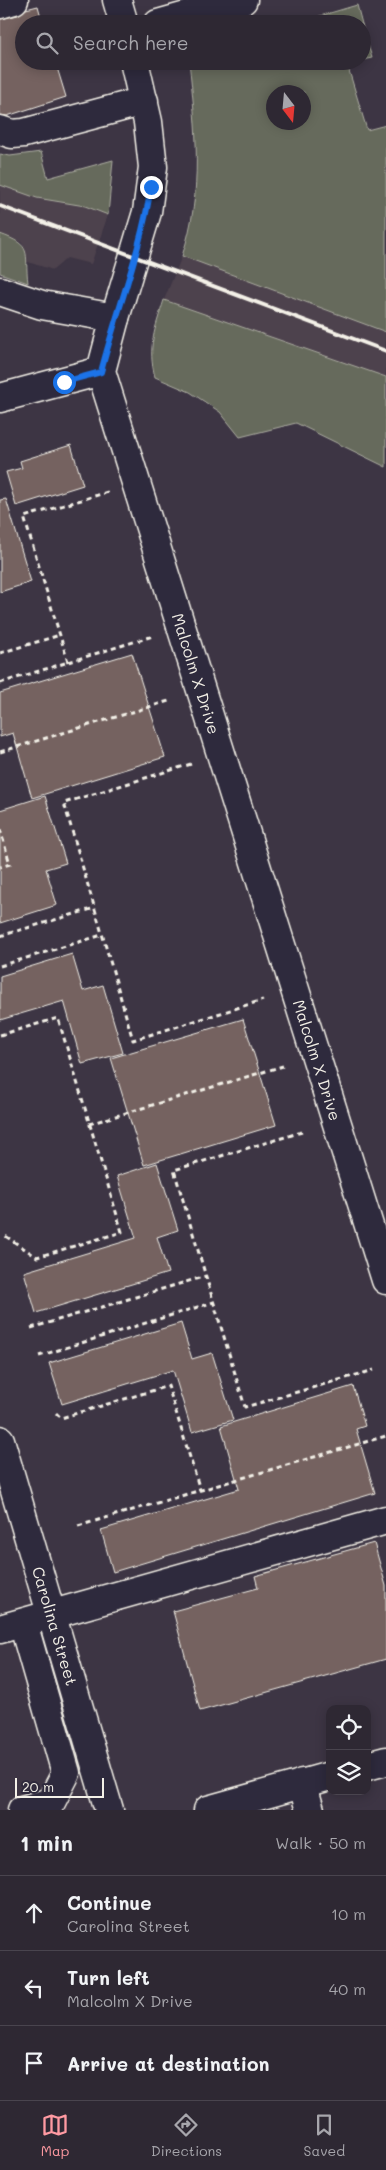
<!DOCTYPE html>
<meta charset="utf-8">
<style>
:root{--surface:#2e2833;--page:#3a343f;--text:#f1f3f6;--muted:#a7a6ac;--line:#49444e;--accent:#ff9aa2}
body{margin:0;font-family:Mali,sans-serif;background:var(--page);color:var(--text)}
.controls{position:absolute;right:15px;bottom:15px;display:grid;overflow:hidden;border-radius:10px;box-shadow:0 2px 12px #0003}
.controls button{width:45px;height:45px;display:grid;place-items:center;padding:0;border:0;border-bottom:1px solid var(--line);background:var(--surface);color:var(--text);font:25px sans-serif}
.compass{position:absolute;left:266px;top:85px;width:45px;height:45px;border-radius:50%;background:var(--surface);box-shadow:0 2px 12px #0003;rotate:164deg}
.scale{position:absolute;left:15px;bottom:12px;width:89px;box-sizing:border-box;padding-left:5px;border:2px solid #f4f1e8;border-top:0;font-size:14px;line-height:18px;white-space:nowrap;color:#f4f1e8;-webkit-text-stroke:4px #2f2a3d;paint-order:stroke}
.stop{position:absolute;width:15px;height:15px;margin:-11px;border:4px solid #1a73e8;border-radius:50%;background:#fff}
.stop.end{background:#1a73e8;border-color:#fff;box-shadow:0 1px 5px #0008}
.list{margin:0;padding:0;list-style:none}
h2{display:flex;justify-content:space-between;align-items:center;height:65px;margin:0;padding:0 20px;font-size:21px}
h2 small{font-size:16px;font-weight:400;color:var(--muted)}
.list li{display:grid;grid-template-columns:32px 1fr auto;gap:15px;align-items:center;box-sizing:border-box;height:75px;padding:0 20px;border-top:1px solid var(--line)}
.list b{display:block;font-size:19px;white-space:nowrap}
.list p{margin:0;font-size:16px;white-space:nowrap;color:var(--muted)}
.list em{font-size:16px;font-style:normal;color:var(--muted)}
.icon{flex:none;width:28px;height:28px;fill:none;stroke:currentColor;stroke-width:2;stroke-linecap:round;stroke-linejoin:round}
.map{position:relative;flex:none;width:386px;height:1810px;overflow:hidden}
.search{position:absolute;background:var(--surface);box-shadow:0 2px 12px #0003;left:15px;right:15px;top:15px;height:55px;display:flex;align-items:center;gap:12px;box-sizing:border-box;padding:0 18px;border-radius:28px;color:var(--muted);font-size:19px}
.sheet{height:290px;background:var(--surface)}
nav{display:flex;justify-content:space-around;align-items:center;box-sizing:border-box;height:70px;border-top:1px solid var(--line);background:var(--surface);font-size:14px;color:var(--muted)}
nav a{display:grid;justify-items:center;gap:2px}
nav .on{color:var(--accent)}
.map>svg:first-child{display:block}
.built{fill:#4e424d}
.green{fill:#666a5c;stroke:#adaea2;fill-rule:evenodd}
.building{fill:#746261;stroke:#f4f1e8}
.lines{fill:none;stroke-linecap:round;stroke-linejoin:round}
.minor-casing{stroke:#f4f1e8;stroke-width:31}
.path{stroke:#f4f1e8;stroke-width:3;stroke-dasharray:5 4;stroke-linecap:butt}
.minor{stroke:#2f2a3d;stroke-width:28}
.rail{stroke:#f4f1e8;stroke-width:4}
.route{stroke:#1a73e8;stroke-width:6}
.labels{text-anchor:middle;stroke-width:4;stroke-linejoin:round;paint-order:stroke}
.street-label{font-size:16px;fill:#f4f1e8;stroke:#2f2a3d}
</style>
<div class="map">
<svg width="386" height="1810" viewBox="0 0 386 1810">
<rect width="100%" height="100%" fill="#3d3544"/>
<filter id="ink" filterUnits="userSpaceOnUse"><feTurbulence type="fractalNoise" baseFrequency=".02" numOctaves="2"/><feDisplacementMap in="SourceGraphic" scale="10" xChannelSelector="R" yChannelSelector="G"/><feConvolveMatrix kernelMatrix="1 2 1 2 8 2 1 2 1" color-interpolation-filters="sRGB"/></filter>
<g filter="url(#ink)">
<g class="built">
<polygon points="0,185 37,198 85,206 108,215 91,264 67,258 53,270 25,261 26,250 21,242 0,234"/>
<polygon points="182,256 386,332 386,377 164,300"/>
</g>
<g class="green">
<polygon points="357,5 362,24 293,24"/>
<polygon points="362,24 372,58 362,60"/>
<path d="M189 61H358L347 64 367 130 386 125V332L182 256C204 192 196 127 189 61ZM274 92H304V122H274Z"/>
<polygon points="41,152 48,178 113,160 108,215 85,206 37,198 0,185 0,154 10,156"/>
<path d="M0 234C34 246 24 251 28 283L0 273Z"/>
<path d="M164 300 386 377V467L296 423 240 437 220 412 190 392 155 377C147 347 155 329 164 300Z"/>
</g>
<g class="building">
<polygon points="38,6 43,24 24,24 24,61 55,61 66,97 7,116 0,115 0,19 18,15 26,9"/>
<polygon points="71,445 83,485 16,506 6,472 22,468 20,461"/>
<polygon points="6,499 31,582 0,592 0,500"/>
<polygon points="132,653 165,757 32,798 13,733 0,737 0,693"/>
<polygon points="45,796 66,863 46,869 57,905 0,923 0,810"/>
<polygon points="72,954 83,991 103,985 123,1053 82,1064 64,1001 0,1020 0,976"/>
<polygon points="243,1019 276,1125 144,1165 111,1058"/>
<polygon points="157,1163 178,1230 157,1237 168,1273 36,1313 24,1272 136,1238 117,1176"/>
<polygon points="181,1323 192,1359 212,1353 233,1420 192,1432 173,1370 62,1404 49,1363"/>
<polygon points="353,1386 365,1426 356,1429 375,1493 113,1572 101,1530 239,1489 221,1426"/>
<polygon points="374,1543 386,1586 386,1659 200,1711 173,1611 258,1588 255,1576"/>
</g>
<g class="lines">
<defs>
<g id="minor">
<polyline points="117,0 124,24"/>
<polyline points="0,4 14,0"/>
<polyline points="158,24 243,0"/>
<path id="s1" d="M134 61 148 122 153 167 147 212 115 318 101 371 386 1280"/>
<polyline points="0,130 12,134 24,133 144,101"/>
<polyline points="0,291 42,305 115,318"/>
<polyline points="0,398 101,371"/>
<path id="s2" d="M0 1440 109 1810"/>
<polyline points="0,1629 386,1520"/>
<polyline points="367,1766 386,1761"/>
<polyline points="302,1783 310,1810"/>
<polyline points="22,1810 51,1802 66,1773 23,1623"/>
<polyline points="208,1810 330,1776"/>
</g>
</defs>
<use href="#minor" class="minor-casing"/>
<g class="path">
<polyline points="0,653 60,635"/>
<polyline points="68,662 24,517 108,492"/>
<polyline points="0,683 153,636"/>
<polyline points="0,752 172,700"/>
<polyline points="191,764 64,803 133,1040 263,1000"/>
<polyline points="0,829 10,864 0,867"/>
<polyline points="0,936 95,908"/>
<polyline points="0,966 102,935"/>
<polyline points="0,1035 58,1018 122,1232 37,1257 4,1235"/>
<polyline points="89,1124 283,1066"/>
<polyline points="302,1132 174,1170 245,1407 374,1370"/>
<polyline points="31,1328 206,1276"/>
<polyline points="39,1356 214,1302"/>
<polyline points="56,1413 61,1418 168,1386 200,1490"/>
<polyline points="78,1526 386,1436"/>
</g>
<use href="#minor" class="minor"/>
<polyline class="rail" points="0,206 386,351"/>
</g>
</g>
<g class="lines" filter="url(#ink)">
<path class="route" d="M64 382 101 372C117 310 141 250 151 187"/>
</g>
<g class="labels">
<g class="street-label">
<text dy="6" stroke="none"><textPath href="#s1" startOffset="636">Malcolm X Drive</textPath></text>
<text dy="6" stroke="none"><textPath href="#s1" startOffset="1041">Malcolm X Drive</textPath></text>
<text dy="6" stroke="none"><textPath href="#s2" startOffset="194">Carolina Street</textPath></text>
</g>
</g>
</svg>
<div class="controls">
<button><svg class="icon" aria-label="locate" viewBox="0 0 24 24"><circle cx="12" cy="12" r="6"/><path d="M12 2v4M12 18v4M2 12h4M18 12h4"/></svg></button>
<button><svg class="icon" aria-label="layers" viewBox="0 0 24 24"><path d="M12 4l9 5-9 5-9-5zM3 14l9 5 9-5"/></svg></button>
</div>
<svg class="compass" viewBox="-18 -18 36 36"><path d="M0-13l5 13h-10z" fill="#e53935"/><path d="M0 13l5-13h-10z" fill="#a7a6ac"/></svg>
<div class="scale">20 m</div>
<div class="stop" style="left:64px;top:382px"></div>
<div class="stop end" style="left:151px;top:187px"></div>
<div class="search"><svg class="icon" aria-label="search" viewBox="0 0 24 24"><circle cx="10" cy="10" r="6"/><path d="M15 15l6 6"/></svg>Search here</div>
</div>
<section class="sheet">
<h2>1 min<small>Walk · 50 m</small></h2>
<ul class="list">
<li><svg class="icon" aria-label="ahead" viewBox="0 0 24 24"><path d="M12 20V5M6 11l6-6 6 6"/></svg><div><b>Continue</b><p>Carolina Street</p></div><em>10 m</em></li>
<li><svg class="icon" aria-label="left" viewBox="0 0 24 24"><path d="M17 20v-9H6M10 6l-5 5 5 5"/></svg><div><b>Turn left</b><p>Malcolm X Drive</p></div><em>40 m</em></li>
<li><svg class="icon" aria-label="arrive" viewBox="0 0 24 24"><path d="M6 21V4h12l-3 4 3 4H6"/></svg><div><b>Arrive at destination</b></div></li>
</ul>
</section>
<nav>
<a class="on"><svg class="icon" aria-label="map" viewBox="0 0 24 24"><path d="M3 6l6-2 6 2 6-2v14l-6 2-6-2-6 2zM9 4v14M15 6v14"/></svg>Map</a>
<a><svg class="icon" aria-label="directions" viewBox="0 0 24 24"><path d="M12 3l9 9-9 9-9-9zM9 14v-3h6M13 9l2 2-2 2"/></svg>Directions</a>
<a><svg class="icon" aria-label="saved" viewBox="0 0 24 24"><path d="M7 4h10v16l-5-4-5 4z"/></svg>Saved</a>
</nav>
